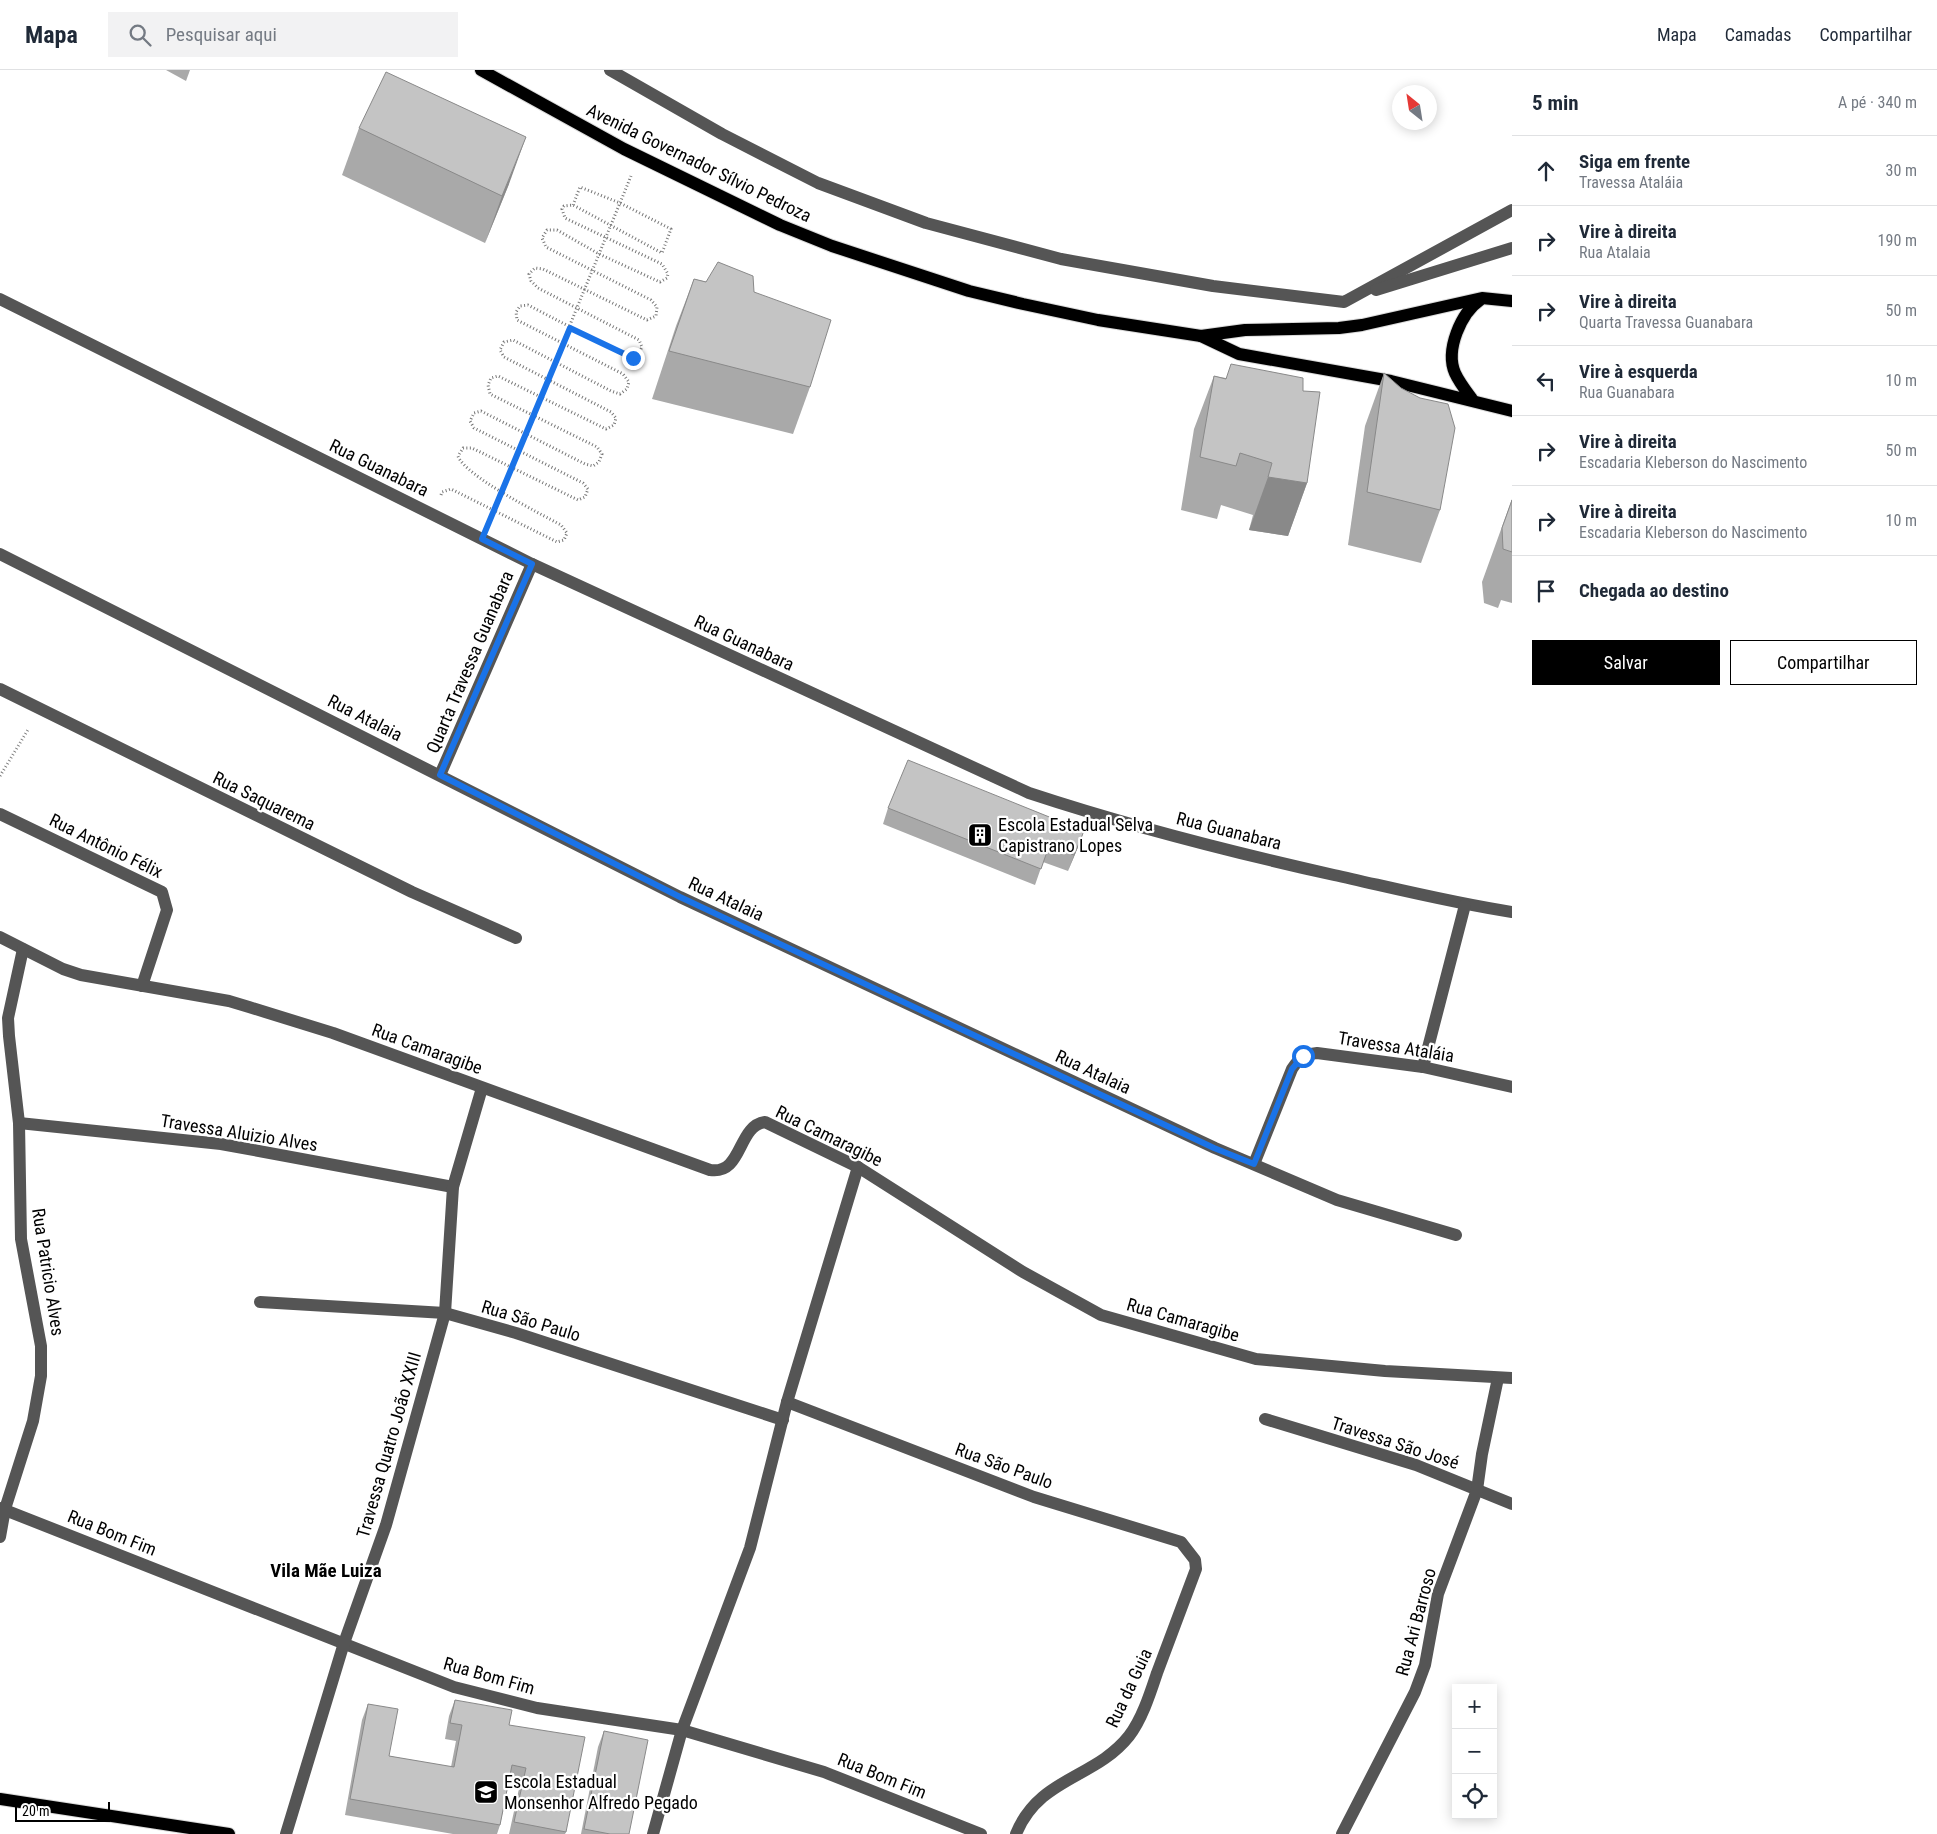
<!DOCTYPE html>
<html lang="pt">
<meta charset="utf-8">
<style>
:root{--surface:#fff;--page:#f2f2f3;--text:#1f2937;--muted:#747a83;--line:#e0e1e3;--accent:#000}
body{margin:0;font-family:"Roboto Condensed",sans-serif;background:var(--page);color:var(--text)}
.controls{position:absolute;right:15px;bottom:15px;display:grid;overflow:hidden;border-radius:0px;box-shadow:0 2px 12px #0003}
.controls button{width:45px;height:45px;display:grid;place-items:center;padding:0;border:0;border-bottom:1px solid var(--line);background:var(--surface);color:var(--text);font:25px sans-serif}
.compass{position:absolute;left:1392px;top:15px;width:45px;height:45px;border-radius:50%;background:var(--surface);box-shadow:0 2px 12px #0003;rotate:330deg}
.scale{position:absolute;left:15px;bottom:12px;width:95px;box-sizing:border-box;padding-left:5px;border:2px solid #000;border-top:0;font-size:14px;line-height:18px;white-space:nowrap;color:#000;-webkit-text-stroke:4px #fff;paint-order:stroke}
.stop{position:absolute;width:15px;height:15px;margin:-11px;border:4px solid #1a73e8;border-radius:50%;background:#fff}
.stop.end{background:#1a73e8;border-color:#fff;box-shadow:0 1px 5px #0008}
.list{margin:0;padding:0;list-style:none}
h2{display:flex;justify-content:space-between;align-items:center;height:65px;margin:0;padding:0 20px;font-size:21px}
h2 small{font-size:16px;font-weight:400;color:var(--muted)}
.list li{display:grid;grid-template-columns:32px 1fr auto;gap:15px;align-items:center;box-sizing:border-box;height:70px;padding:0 20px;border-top:1px solid var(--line)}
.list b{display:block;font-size:19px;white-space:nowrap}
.list p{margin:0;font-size:16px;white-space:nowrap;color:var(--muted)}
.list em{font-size:16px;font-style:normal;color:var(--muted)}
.actions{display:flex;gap:10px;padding:15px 20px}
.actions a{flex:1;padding:11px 0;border:1px solid var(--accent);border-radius:0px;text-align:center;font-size:18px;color:var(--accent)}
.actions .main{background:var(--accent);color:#fff}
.icon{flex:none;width:28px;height:28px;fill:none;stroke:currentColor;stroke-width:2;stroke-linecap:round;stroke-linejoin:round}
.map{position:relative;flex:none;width:1512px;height:1764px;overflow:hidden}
header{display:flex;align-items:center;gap:30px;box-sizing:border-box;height:70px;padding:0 25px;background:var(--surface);border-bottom:1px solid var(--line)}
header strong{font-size:24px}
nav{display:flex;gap:28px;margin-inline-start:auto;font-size:18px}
.search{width:350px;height:45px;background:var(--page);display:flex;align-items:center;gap:12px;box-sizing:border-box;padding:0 18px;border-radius:0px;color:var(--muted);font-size:19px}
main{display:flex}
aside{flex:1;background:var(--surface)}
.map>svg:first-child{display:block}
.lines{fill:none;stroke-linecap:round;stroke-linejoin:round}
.major-casing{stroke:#dbdbdb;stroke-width:14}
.path{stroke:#777;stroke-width:3;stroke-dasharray:1 2.5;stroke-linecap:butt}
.minor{stroke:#555;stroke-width:12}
.major{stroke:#000;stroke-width:12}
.wall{fill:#a9a9a9}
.shaded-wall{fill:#898989}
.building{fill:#c4c4c4;stroke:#898989}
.route{stroke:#1a73e8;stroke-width:6}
.labels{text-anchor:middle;stroke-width:4.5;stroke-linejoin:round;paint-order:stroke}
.street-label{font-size:18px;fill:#000;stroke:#fff}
.poi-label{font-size:18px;fill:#000;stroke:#fff;text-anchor:start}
.neighbourhood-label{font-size:19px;font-weight:bold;fill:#000;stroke:#fff}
</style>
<header>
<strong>Mapa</strong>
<div class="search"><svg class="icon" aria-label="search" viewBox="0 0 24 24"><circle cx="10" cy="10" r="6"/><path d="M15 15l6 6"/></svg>Pesquisar aqui</div>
<nav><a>Mapa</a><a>Camadas</a><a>Compartilhar</a></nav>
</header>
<main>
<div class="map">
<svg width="1512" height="1764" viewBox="0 0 1512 1764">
<rect width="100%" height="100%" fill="#fff"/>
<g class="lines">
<defs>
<g id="major">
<polyline points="481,0 624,79 780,155 832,176 969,221 1023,234 1098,250 1201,266 1245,260 1339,258 1362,255 1482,228 1512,231"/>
<polyline points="1201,266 1239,284 1391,311 1512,341"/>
<path d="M1472 329C1466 321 1459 312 1455 303 1445 280 1461 243 1480 230"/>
<polyline points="0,1729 229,1764"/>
</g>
</defs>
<use href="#major" class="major-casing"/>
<g class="path">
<path d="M441 425 442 422 451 419 557 472 564 470 567 463 561 455C539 443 465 406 458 386L463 378H472L578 430 585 427 588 419 583 413 474 358 470 351 474 343 481 341 585 394 593 396 599 392 602 384 597 377 490 324 488 315 491 308 498 306 606 359 614 355 616 348 611 342 504 287 500 280 504 272 513 270 611 321 620 324 627 319 629 312 623 304 517 250 516 242 520 236 528 235 624 285 633 287 639 283 642 277 639 270 538 218 531 211 529 204 535 198 543 199 647 250 656 246 657 237 651 230 546 177 542 168 547 160H557L599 184 660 212 667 208 668 204 662 194 565 148 562 139 564 136 573 135 662 183 671 159 620 133 580 117 573 135"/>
<polyline points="490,450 631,106"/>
<polyline points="0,706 29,658"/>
</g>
<g class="minor">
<polyline points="610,0 722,64 818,113 926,153 1061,189 1213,216 1344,232 1512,140"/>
<polyline points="1376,220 1512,178"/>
<path d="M0 229 532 494 1029 723C1129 756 1231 782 1334 805 1393 818 1452 833 1512 842"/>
<polyline points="0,484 680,827 1215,1078 1337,1130 1456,1165"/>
<polyline points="0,619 412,822 516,868"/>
<polyline points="440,705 532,494"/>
<polyline points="0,744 162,822 167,840 142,916"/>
<path d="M0 867 63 899 81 905 229 931 249 937 333 963 710 1100C743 1105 737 1056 765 1052L858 1097 1023 1202 1101 1245 1256 1289 1385 1301 1512 1308"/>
<polyline points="1423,997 1465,835"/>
<polyline points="19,1053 221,1074 453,1117"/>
<path d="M1254 1094 1292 999C1299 988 1305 984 1317 983L1423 997 1512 1017"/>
<polyline points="260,1232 445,1243 516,1263 783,1350"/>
<path d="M787 1332 1034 1427 1181 1472 1195 1490 1196 1499C1183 1534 1170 1569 1157 1603 1150 1624 1142 1649 1129 1666 1095 1709 1039 1707 1016 1764"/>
<polyline points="1265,1349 1416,1395 1512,1434"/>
<polyline points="0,1438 454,1617 537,1638 682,1660 824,1702 981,1764"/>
<polyline points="0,1467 5,1439 33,1351 41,1306 41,1276 21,1169 19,1053 9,966 8,948 23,879"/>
<polyline points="286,1764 344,1573 386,1455 445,1243 453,1117 482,1018"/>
<polyline points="653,1764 682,1660 750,1478 787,1332 858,1097"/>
<polyline points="1342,1764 1415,1622 1425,1595 1438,1524 1477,1420 1482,1384 1498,1308"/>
</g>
<use href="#major" class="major"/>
</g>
<g class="wall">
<polygon points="166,0 190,0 186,11"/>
<polygon points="359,58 509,114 485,173 342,105"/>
<polygon points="694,209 754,222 810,317 793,364 652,329 676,256"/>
<polygon points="1384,303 1440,440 1421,493 1348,475 1365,356"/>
<polygon points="1214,306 1303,321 1307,413 1288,466 1249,460 1253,445 1221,435 1217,449 1181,440 1194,359"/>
<polygon points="1512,429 1512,533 1501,530 1498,538 1484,533 1482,512"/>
<polygon points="888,738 1078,777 1068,801 1043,792 1035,815 883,754"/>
<polygon points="455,1630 509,1655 566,1762 565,1764 509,1764 520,1714 509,1712 500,1755 497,1764 453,1764 345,1745 362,1650 368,1634 389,1686 451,1697 456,1671 445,1669 449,1646"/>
<polygon points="604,1661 629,1764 581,1764 598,1677"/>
</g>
<g class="shaded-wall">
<polygon points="526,67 509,114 485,173 502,126"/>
<polygon points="1268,407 1307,413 1288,466 1249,460"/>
<polygon points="1084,761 1078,777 1068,801 1074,785"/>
</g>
<g class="building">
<polygon points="386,2 526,67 502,126 359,58"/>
<polygon points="718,192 753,206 754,222 831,250 810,317 669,281 694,209 706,212"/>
<polygon points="1231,294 1303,308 1303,321 1320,322 1307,413 1268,407 1272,393 1240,383 1236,396 1200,387 1214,306 1226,309"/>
<polygon points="1384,303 1401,318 1420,328 1448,334 1455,358 1440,440 1367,422"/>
<polygon points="1512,430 1512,482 1503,479 1502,458"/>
<polygon points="908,690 1084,761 1074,785 1049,776 1041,799 888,738"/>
<polygon points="455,1630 512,1640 509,1655 585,1667 566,1762 514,1752 526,1698 512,1695 500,1755 350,1729 368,1634 398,1639 389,1686 454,1697 462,1655 450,1653"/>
<polygon points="604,1661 648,1670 629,1764 610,1764 584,1759"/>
</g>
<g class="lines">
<polyline class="route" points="633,288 570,258 482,469 532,494 440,705 680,827 1214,1078 1254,1094 1292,999 1303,986"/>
</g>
<defs>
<symbol id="building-square" viewBox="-11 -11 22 22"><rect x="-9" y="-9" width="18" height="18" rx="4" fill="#000" stroke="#fff"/><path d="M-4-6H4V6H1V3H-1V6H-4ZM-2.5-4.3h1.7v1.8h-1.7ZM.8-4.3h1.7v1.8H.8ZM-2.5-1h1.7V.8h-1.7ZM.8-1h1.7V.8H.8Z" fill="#fff"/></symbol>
<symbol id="school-square" viewBox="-11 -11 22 22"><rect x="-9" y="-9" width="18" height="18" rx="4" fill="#000" stroke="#fff"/><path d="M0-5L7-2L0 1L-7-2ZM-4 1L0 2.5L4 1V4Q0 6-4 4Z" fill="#fff"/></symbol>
</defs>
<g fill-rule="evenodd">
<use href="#building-square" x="966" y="751" width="28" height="28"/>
<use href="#school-square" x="472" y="1708" width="28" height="28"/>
</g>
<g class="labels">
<g class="street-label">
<text transform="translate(699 93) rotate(26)" y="6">Avenida Governador Sílvio Pedroza</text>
<text transform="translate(379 398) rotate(26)" y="6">Rua Guanabara</text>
<text transform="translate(744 573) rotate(25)" y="6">Rua Guanabara</text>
<text transform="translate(470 592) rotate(-67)" y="6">Quarta Travessa Guanabara</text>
<text transform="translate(365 648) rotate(27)" y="6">Rua Atalaia</text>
<text transform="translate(264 731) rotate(26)" y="6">Rua Saquarema</text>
<text transform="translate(1229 761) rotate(14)" y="6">Rua Guanabara</text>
<text transform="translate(106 776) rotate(26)" y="6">Rua Antônio Félix</text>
<text transform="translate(726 829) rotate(25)" y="6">Rua Atalaia</text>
<text transform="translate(1396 977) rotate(9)" y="6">Travessa Ataláia</text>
<text transform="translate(427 979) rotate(20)" y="6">Rua Camaragibe</text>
<text transform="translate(1093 1002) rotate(25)" y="6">Rua Atalaia</text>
<text transform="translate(239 1063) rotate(9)" y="6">Travessa Aluizio Alves</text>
<text transform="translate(829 1066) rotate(26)" y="6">Rua Camaragibe</text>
<text transform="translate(48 1202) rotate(81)" y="6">Rua Patricio Alves</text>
<text transform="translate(1183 1250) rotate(16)" y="6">Rua Camaragibe</text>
<text transform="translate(531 1251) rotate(17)" y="6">Rua São Paulo</text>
<text transform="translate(1395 1373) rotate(18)" y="6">Travessa São José</text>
<text transform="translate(389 1375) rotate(-74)" y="6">Travessa Quatro João XXIII</text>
<text transform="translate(1004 1396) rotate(20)" y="6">Rua São Paulo</text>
<text transform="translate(112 1463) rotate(22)" y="6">Rua Bom Fim</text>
<text transform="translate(1416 1552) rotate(-75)" y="6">Rua Ari Barroso</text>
<text transform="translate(489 1606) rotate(16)" y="6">Rua Bom Fim</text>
<text transform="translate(1129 1618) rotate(-65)" y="6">Rua da Guia</text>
<text transform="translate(882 1706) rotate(22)" y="6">Rua Bom Fim</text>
</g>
<g class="poi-label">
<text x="998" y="761">Escola Estadual Selva<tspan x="998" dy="21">Capistrano Lopes</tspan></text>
<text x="504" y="1718">Escola Estadual<tspan x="504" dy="21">Monsenhor Alfredo Pegado</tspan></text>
</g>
<g class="neighbourhood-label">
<text x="326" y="1507">Vila Mãe Luiza</text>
</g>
</g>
</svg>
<div class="controls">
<button>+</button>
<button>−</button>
<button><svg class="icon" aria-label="locate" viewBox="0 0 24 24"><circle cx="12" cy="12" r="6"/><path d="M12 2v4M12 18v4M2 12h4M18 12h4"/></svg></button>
</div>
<svg class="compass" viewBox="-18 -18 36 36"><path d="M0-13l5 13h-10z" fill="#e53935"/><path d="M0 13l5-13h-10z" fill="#747a83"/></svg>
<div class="scale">20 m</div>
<div class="stop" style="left:1303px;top:986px"></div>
<div class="stop end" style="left:633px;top:288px"></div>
</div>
<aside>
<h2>5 min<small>A pé · 340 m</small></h2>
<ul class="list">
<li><svg class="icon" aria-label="ahead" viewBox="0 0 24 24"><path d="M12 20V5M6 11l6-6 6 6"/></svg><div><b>Siga em frente</b><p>Travessa Ataláia</p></div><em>30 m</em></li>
<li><svg class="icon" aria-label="right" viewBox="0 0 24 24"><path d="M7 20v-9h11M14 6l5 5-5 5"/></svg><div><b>Vire à direita</b><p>Rua Atalaia</p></div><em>190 m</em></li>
<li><svg class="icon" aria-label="right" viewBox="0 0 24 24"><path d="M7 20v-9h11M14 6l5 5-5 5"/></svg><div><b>Vire à direita</b><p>Quarta Travessa Guanabara</p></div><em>50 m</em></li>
<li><svg class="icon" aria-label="left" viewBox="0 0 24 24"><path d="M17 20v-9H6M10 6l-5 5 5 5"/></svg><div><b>Vire à esquerda</b><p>Rua Guanabara</p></div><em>10 m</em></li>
<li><svg class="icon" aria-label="right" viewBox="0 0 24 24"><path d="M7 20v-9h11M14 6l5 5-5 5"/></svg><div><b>Vire à direita</b><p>Escadaria Kleberson do Nascimento</p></div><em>50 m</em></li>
<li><svg class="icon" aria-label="right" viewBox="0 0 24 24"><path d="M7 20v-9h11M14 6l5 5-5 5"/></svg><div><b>Vire à direita</b><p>Escadaria Kleberson do Nascimento</p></div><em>10 m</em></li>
<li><svg class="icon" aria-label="arrive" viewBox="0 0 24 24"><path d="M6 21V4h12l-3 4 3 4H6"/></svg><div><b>Chegada ao destino</b></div></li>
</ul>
<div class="actions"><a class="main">Salvar</a><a>Compartilhar</a></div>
</aside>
</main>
